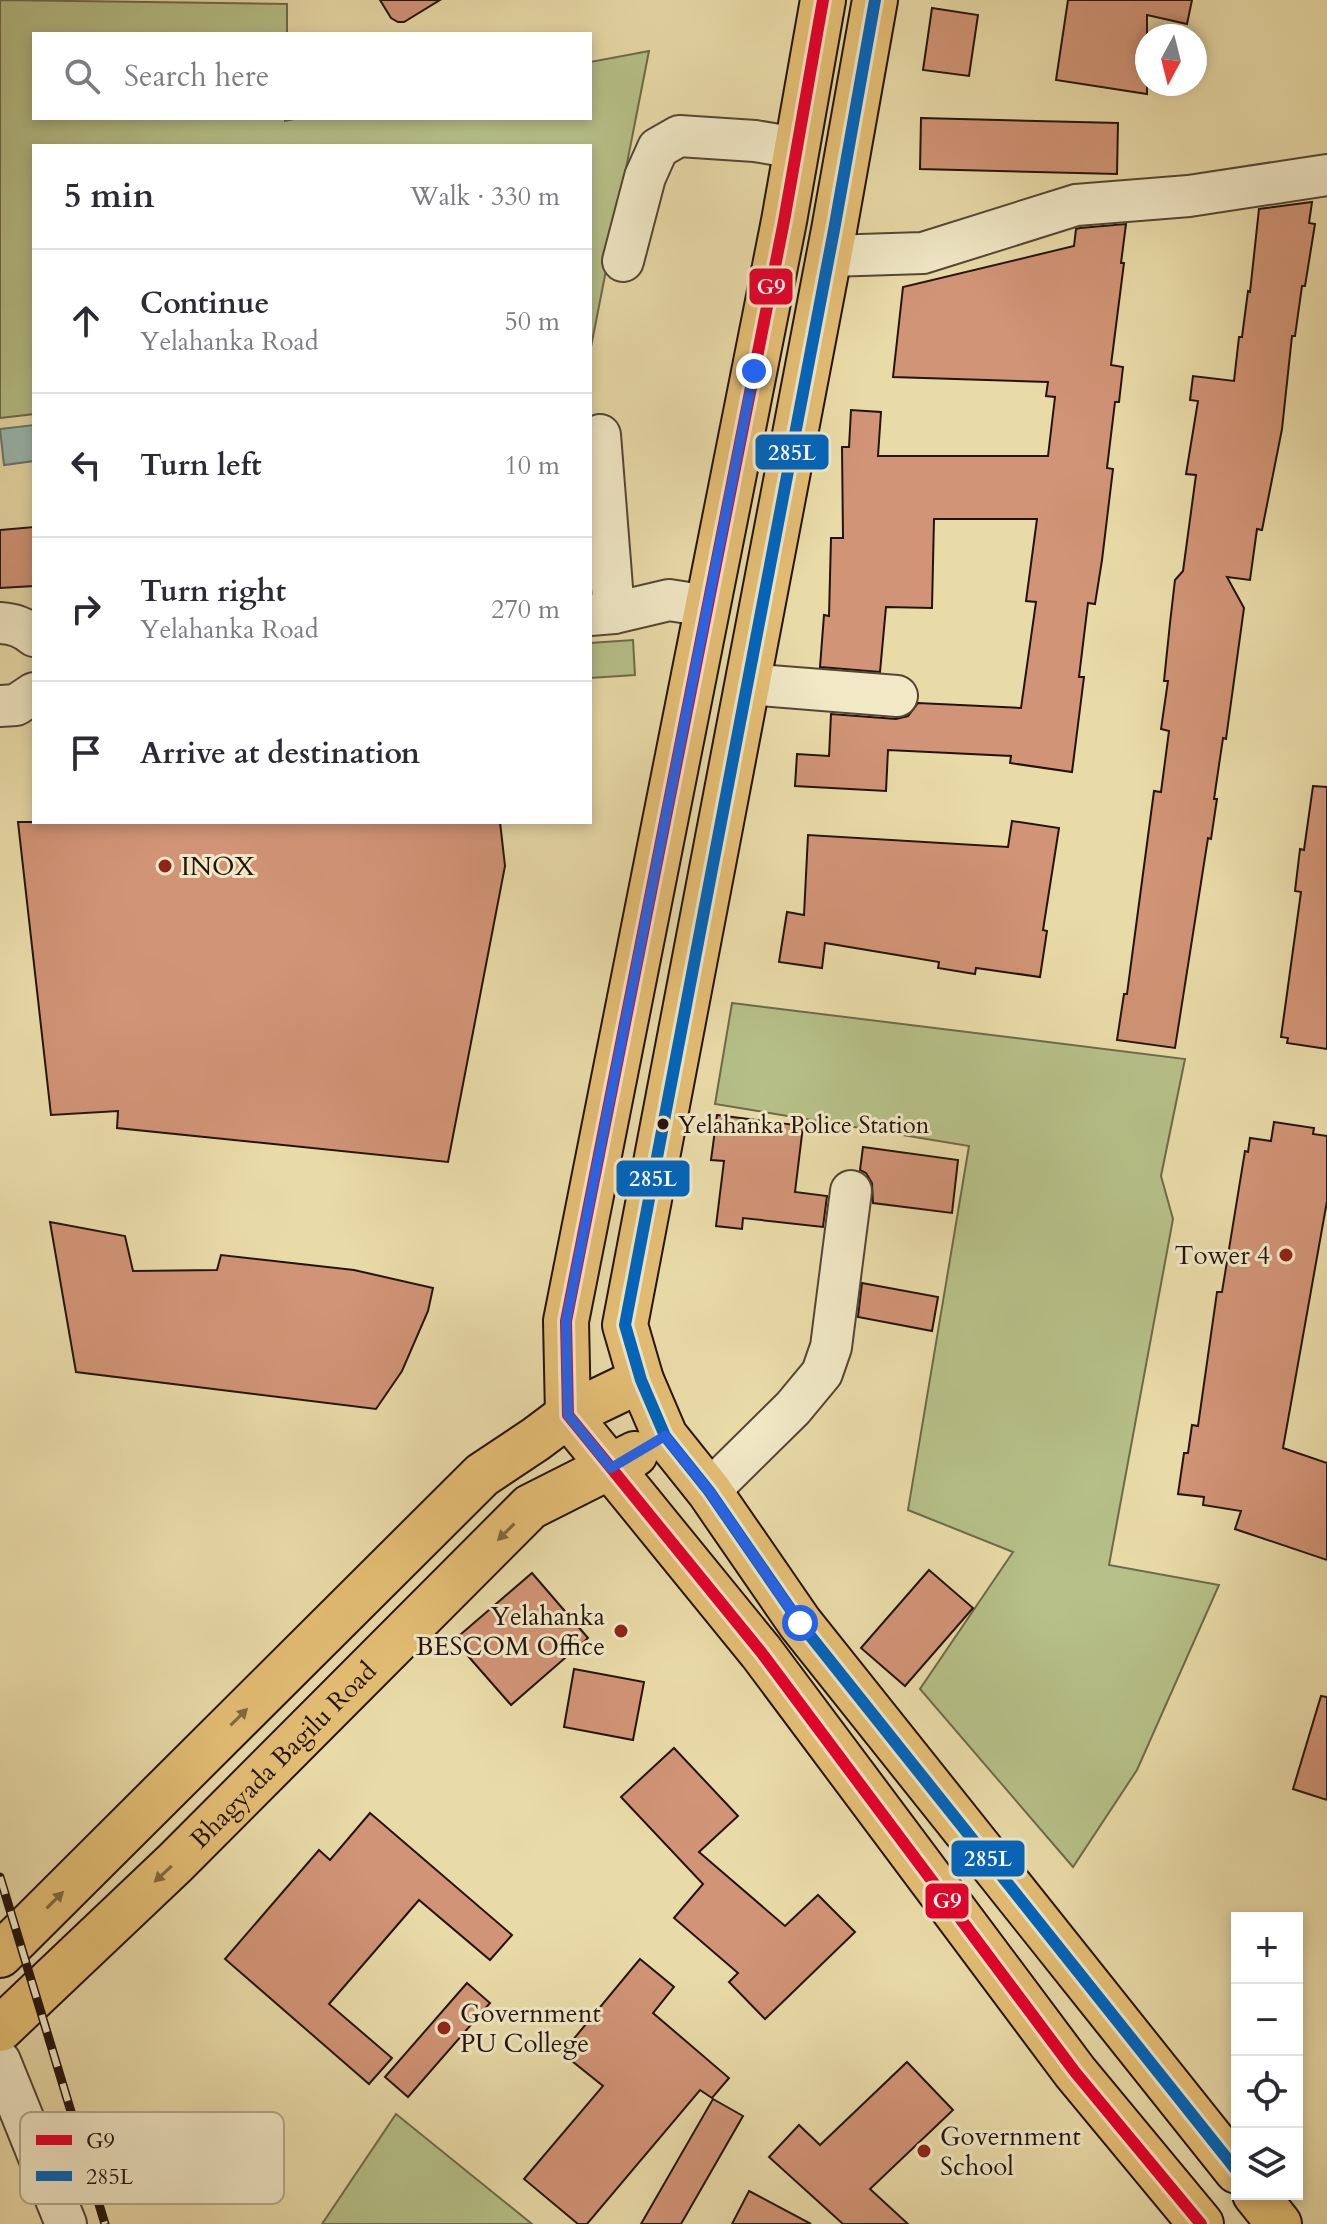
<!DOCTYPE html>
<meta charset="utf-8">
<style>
:root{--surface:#fff;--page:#f2f2f3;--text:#2b2b33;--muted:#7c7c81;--line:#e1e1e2}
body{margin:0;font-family:Cardo,serif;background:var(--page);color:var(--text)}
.controls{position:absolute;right:24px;bottom:24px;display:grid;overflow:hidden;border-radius:0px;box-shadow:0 4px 12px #0003}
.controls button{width:72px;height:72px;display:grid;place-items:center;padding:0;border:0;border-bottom:2px solid var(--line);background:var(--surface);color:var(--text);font:40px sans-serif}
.compass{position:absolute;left:1135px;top:24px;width:72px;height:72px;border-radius:50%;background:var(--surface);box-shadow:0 4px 12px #0003;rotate:187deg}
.stop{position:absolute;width:24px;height:24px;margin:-18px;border:6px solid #2563eb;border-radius:50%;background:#fff}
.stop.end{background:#2563eb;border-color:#fff;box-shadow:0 2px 8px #0008}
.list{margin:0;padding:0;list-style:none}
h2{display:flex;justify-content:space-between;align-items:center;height:104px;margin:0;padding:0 32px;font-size:34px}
h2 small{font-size:26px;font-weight:400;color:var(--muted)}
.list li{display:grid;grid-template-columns:52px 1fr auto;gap:24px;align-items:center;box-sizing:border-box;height:144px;padding:0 32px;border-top:2px solid var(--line)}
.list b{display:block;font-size:30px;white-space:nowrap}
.list p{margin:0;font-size:26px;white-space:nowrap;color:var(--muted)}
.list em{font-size:26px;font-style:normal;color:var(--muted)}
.icon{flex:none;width:44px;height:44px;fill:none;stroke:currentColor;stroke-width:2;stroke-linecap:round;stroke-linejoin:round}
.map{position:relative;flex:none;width:1327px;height:2224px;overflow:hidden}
.search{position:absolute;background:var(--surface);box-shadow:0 4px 12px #0003;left:32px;top:32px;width:560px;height:88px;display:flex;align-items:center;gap:20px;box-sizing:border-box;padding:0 28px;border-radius:0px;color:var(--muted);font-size:30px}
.panel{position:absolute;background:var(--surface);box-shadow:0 4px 12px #0003;left:32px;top:144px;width:560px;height:680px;border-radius:0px}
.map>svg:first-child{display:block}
.green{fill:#b6c088;stroke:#6d6a4a;stroke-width:2}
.water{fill:#99b9b0;stroke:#6a776f;stroke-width:2}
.building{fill:#d19476;stroke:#24130d;stroke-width:2}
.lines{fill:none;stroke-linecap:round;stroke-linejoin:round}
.minor-casing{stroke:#554534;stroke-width:44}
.major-casing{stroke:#24130d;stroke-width:48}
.minor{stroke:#f1e8c6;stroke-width:40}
.major{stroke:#e4be74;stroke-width:44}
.rail-casing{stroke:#24130d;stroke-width:9}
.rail{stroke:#f1e8c6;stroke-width:6;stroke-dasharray:18;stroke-linecap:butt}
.bus-1-casing{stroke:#f1e8c6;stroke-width:18}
.bus-2-casing{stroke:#f1e8c6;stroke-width:18}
.bus-1{stroke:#e4002b;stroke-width:12}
.bus-2{stroke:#0065bd;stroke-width:12}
.oneway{fill:#846840}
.route{stroke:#2563eb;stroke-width:10}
.poi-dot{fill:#8f2418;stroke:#f1e8c6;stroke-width:3}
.bus-dot{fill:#24130d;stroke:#f1e8c6;stroke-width:3}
.labels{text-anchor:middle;stroke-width:6;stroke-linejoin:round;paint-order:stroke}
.bus-label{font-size:24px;fill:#24130d;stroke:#f1e8c6;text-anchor:start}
.poi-label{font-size:26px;fill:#24130d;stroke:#f1e8c6;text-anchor:start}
.street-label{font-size:26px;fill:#24130d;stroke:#f1e8c6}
.key{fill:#f1e8c6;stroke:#b4a88e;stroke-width:2}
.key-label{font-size:22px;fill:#24130d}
.line-badge{stroke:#f1e8c6;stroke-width:3}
.badge-label{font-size:22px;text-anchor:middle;font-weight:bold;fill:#fff}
</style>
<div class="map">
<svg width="1327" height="2224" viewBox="0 0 1327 2224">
<rect width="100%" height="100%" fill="#e9dba8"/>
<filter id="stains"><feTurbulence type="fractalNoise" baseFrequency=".0025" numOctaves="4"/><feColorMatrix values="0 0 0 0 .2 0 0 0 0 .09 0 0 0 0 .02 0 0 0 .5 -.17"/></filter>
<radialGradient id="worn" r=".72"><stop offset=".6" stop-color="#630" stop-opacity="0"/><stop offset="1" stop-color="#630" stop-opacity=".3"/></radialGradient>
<g class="green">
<polygon points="0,0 287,4 287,34 34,34 34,118 285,118 285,121 299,118 590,118 590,62 649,51 590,352 590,146 34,146 34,414 0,418"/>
<polygon points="633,640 635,675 590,678 590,643"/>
<polygon points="732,1003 1185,1059 1161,1176 1173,1219 1109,1565 1219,1585 1137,1770 1073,1867 920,1689 1013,1552 908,1510 969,1146 715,1104"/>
<polygon points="396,2114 532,2224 322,2224"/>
</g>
<polygon class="water" points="34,425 34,461 4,465 0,429"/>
<g class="building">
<polygon points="380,0 440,0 404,22 398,22 391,18"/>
<polygon points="1068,0 1192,0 1187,24 1147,15 1147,94 1056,80"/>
<polygon points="932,8 978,15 969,76 923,70"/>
<polygon points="921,118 1118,123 1117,174 920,169"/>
<polygon points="1312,202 1309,223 1315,224 1305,286 1302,286 1295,336 1292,336 1282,429 1262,530 1257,529 1250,580 1227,577 1244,608 1226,739 1223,738 1214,799 1217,799 1211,839 1208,838 1175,1048 1117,1040 1124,994 1127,994 1154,791 1161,792 1169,731 1161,729 1168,681 1164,681 1170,623 1175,580 1183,571 1196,475 1186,474 1198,401 1190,400 1193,376 1234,381 1239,337 1242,337 1248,291 1250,292 1259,209"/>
<polygon points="1126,224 1121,263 1124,263 1111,365 1123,367 1119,402 1115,402 1107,468 1113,469 1102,560 1095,604 1088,603 1079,677 1084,677 1072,772 1010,763 1011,756 888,750 886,791 795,786 797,754 829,756 831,714 896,719 908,716 918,703 1021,708 1036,602 1026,601 1037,519 934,519 932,608 886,607 880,672 820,667 824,615 829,616 831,538 843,538 842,447 849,447 851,410 881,412 878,456 1048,456 1055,397 1046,396 1048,382 893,377 903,287 1074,246 1076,229 1080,228"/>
<polygon points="34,527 34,586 0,588 0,530"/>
<polygon points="1313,786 1327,787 1327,1049 1287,1043 1288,1038 1281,1037 1301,892 1295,891 1300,849 1304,850"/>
<polygon points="1012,821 1059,828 1043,930 1047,931 1040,977 976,968 975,974 938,968 939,962 825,943 822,968 779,962 787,912 804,915 808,835 1008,847"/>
<polygon points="18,822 500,822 505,866 448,1162 117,1128 118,1111 51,1115"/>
<polygon points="717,1115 803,1126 795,1192 827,1196 823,1227 743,1218 742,1229 716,1226 724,1161 711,1160"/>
<polygon points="1274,1122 1314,1128 1313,1134 1327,1136 1327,1201 1283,1448 1327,1463 1327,1560 1235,1529 1241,1511 1203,1505 1204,1497 1178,1494 1184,1453 1188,1453 1192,1425 1198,1426 1217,1292 1222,1292 1245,1151 1248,1152 1250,1138 1271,1141"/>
<polygon points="863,1147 958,1160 952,1213 873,1203 872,1183 866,1173 860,1170"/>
<polygon points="50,1222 125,1236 133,1271 217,1270 221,1255 354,1270 433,1288 428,1311 402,1371 376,1409 76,1372"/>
<polygon points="862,1283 938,1297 932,1331 858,1317"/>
<polygon points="929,1570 973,1608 905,1686 861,1648"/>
<polygon points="532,1573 588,1638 511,1705 454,1640"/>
<polygon points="574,1669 644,1682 633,1740 564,1727"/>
<polygon points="1321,1696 1327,1697 1327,1800 1293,1789"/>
<polygon points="674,1748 738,1816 699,1852 785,1926 818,1895 855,1932 765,2019 729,1982 738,1973 674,1918 703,1884 621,1797"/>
<polygon points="370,1813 512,1935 490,1960 419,1900 329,2004 392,2058 369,2084 225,1959 319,1850 330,1860"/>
<polygon points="640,1959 674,1987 653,2013 729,2078 712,2098 700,2090 587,2224 578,2224 524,2179 603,2086 562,2053"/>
<polygon points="467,1983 490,2003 408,2097 385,2077"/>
<polygon points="907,2062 953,2110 870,2189 908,2224 843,2224 769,2157 799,2125 820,2145"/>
<polygon points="713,2099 743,2116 681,2224 641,2224"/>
<polygon points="749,2191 811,2224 732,2224"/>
</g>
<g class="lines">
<defs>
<g id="minor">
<polyline points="829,256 923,253 1076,205 1189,196 1327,175"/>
<polyline points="623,261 645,177 658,148 679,136 755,141 797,148"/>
<polyline points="600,435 614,613"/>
<polyline points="590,615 614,613 669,600 708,606"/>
<path d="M0 623C14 624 23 627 34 636"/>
<polyline points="747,684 897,696"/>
<polyline points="0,706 16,705 34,693"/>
<polyline points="709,1491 793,1408 822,1373 831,1347 851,1191"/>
<polyline points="0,2061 66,2224"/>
</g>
<g id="major">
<polyline points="823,0 784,221 566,1321 568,1415 761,1652 1075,2072 1201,2224"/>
<polyline points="875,0 834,230 625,1325 641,1380 665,1436 709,1491 800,1623 1237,2171"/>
<polyline points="0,1955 482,1475 536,1439 568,1415 641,1380"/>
<path id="s1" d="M0 2029 175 1863 530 1507 635 1454"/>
<polyline points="1255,2194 1279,2224"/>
</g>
</defs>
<use href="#minor" class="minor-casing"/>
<use href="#major" class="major-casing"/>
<use href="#minor" class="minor"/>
<use href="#major" class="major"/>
<defs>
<polyline id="rail" points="0,1877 105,2224"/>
</defs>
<use href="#rail" class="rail-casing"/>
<use href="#rail" class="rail"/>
<defs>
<polyline id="bus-1" points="823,0 784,221 566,1321 568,1415 761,1652 1075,2072 1201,2224"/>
<polyline id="bus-2" points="875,0 834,230 625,1325 641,1380 665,1436 709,1491 800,1623 1237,2171"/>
</defs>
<use href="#bus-1" class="bus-1-casing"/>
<use href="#bus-2" class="bus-2-casing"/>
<use href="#bus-1" class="bus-1"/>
<use href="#bus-2" class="bus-2"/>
</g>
<defs><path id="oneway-solid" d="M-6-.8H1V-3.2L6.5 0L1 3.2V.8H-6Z" transform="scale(2)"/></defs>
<g class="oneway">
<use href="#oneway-solid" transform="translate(506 1532) rotate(135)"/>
<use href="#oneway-solid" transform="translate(239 1717) rotate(-45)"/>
<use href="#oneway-solid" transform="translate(163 1874) rotate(137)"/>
<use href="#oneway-solid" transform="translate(55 1900) rotate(-45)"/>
</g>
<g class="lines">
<polyline class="route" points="754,371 566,1321 568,1415 611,1468 665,1436 709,1491 800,1623"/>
</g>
<g class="poi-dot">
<circle cx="165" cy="866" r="8"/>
<circle cx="1286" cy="1255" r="8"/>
<circle cx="621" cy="1631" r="8"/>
<circle cx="444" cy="2028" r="8"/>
<circle cx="924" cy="2151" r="8"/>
</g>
<circle class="bus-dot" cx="663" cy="1124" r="7"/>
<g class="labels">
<g class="bus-label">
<text x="678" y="1133">Yelahanka Police Station</text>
</g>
<g class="poi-label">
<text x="181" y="875">INOX</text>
<text x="1270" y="1264" text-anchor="end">Tower 4</text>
<text x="605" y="1625" text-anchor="end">Yelahanka<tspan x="605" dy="30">BESCOM Office</tspan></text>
<text x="460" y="2022">Government<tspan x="460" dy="30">PU College</tspan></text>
<text x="940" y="2145">Government<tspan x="940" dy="30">School</tspan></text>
</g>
<g class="street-label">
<text dy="9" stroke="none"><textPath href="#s1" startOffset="394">Bhagyada Bagilu Road</textPath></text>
</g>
</g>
<rect x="20" y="2112" width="264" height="92" rx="12" class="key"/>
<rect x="36" y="2135" width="36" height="10" fill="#e4002b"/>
<rect x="36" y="2171" width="36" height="10" fill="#0065bd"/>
<g class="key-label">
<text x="86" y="2148">G9</text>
<text x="86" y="2184">285L</text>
</g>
<g class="line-badge">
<rect x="748" y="267" width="46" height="39" rx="8" fill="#e4002b"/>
<rect x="754" y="433" width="76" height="38" rx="8" fill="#0065bd"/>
<rect x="615" y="1159" width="76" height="39" rx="8" fill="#0065bd"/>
<rect x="950" y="1839" width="76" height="39" rx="8" fill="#0065bd"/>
<rect x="924" y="1882" width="46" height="38" rx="8" fill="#e4002b"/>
</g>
<g class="badge-label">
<text x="771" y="294">G9</text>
<text x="792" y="460">285L</text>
<text x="653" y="1186">285L</text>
<text x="988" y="1866">285L</text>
<text x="947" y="1908">G9</text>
</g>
<rect width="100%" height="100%" filter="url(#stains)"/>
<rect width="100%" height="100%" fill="url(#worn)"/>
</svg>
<div class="controls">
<button>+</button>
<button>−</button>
<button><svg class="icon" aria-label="locate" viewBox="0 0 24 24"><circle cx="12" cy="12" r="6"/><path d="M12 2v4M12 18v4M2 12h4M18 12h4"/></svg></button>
<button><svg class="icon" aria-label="layers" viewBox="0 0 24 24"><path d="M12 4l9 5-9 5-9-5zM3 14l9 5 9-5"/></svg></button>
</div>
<svg class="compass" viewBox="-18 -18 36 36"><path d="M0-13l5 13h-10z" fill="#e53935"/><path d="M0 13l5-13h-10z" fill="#7c7c81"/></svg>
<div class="stop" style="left:800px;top:1623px"></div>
<div class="stop end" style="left:754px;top:371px"></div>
<div class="search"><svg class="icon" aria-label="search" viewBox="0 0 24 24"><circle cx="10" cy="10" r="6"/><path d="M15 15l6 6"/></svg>Search here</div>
<section class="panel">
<h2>5 min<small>Walk · 330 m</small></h2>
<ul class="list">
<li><svg class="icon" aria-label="ahead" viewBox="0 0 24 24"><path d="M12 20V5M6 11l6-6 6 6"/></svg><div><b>Continue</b><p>Yelahanka Road</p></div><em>50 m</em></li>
<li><svg class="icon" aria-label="left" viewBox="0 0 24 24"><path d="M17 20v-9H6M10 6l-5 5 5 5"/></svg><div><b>Turn left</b></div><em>10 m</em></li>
<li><svg class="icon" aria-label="right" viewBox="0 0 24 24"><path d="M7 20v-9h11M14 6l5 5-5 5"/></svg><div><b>Turn right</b><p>Yelahanka Road</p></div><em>270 m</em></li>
<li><svg class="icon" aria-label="arrive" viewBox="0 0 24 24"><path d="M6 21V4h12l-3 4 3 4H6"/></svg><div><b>Arrive at destination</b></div></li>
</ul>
</section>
</div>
